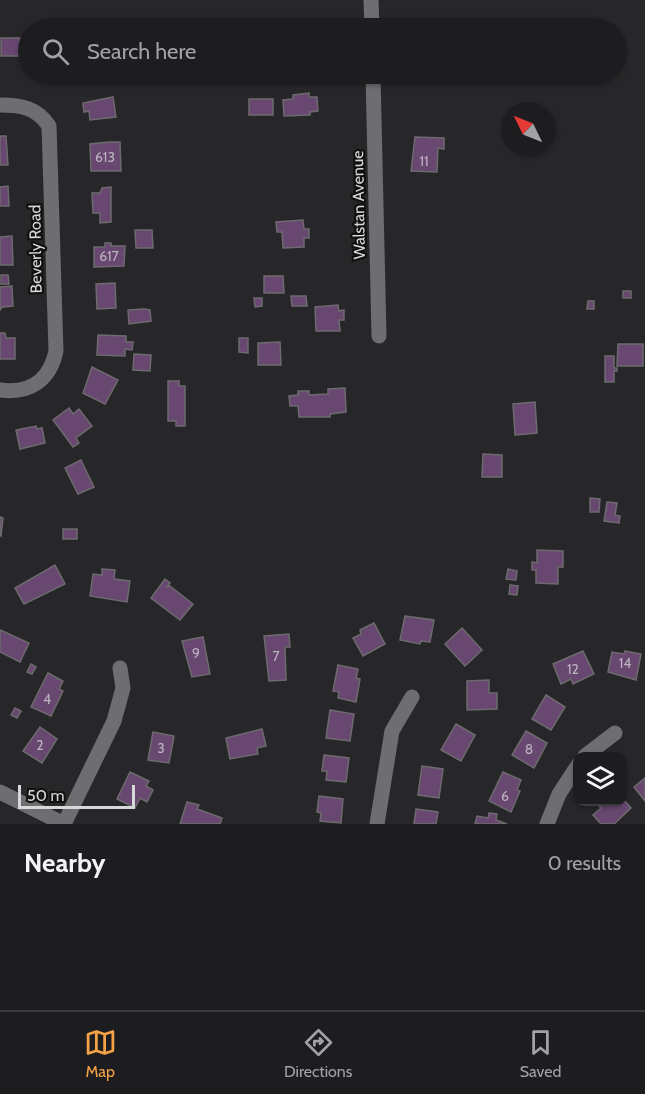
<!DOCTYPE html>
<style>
:root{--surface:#1d1d20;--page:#2a2a2d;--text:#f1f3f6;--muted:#a0a2a5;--line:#3b3b3e;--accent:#f5a346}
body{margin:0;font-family:Cabin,sans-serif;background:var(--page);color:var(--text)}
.controls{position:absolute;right:18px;bottom:18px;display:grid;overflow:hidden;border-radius:12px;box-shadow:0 2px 4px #0004}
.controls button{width:54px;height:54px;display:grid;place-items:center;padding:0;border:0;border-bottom:2px solid var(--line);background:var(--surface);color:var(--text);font:30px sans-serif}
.compass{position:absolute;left:501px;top:102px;width:54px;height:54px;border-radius:50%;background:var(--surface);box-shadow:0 2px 4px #0004;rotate:313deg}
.scale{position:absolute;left:18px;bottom:15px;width:117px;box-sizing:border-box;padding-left:6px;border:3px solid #d8d8da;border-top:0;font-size:16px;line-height:21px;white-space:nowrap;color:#d8d8da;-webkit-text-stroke:4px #101011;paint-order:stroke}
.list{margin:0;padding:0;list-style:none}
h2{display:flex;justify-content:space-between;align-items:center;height:78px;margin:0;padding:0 24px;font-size:26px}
h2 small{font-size:20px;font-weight:400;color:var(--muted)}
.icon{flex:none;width:33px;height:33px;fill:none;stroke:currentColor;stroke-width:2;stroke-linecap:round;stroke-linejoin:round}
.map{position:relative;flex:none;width:645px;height:824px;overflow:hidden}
.search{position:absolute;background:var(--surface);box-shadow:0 2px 4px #0004;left:18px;right:18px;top:18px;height:66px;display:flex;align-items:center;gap:15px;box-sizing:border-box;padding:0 21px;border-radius:33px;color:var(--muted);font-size:22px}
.sheet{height:186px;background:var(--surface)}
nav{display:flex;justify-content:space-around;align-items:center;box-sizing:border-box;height:84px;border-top:2px solid var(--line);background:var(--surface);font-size:16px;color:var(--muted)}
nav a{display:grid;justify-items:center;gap:3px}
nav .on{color:var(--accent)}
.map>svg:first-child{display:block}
.building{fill:#684770;stroke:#6d6b6e;stroke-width:1.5}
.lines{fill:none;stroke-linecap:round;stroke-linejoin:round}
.minor{stroke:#6e6e71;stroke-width:15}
.labels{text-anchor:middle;stroke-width:4.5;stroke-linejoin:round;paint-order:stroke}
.number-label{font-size:14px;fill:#bcb4c0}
.street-label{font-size:16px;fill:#d8d8da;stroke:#101011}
</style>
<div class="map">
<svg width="645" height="824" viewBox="0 0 645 824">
<rect width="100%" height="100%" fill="#27272a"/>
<g class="building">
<rect x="154" y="19" width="31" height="9"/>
<rect x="1" y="38" width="27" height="18"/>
<polygon points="309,93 309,97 317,97 318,111 310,112 310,115 284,116 283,100 293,99 293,95"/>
<polygon points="113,97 116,117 90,120 89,111 84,112 83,103"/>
<rect x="249" y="99" width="24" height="16"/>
<polygon points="0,136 6,136 8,165 0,165"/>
<polygon points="415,137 444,138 444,149 438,148 437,172 411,171"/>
<polygon points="109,142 120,142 121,171 91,171 90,144"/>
<polygon points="8,186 9,206 0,206 0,187"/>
<polygon points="111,187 111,222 100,223 100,213 93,213 92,193 100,193 102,188"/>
<polygon points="303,220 304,229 309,229 309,238 304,238 304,247 283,248 282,232 277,232 276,222"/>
<polygon points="135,230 152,230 153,248 136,248"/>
<polygon points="12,236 13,265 0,265 0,237"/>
<polygon points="105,243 111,243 111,246 125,246 124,266 94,267 94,247 105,247"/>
<polygon points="1,275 8,275 9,284 1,284"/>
<polygon points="264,276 283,276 284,293 264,293"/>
<polygon points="115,283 116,308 97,309 96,284"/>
<polygon points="12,286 13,306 2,307 0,310 0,287"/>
<rect x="623" y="291" width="8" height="7"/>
<polygon points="291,296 306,296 307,306 292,306"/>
<polygon points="254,298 262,298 262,306 255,307"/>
<polygon points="588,301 594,301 594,309 587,309"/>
<polygon points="338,305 339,311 344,310 344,320 339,320 340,331 316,331 315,307"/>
<polygon points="144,309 150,310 151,321 129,324 128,310"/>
<polygon points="0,333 5,333 6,338 15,338 15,359 0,359"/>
<polygon points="98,335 126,336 126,342 133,342 132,350 125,349 125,356 97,355"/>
<polygon points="239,338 248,338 248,353 239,352"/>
<polygon points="280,342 281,365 258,365 258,343"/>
<polygon points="618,344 643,344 643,366 617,366"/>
<polygon points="134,354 151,355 150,371 133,370"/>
<polygon points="605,356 614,356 614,368 617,368 617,371 614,371 614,382 605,382"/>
<polygon points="92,367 118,380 105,404 83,393"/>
<polygon points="168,381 179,381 179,386 185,386 185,426 176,426 176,421 168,421"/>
<polygon points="345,388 346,412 330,414 330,417 299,417 298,406 290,406 289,396 298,395 298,391 309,391 309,395 328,394 328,389"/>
<polygon points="535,402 537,433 515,435 513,404"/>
<polygon points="69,408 73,414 79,409 92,426 76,438 79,443 73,447 53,420"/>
<polygon points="36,426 37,429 42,428 45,443 20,449 16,430"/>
<polygon points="483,454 502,455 502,477 482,477"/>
<polygon points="81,460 94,487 78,494 65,468"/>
<polygon points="590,498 600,499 599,512 590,512"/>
<polygon points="607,502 617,503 615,515 620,516 619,523 604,521"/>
<polygon points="0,517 3,518 1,536 0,535"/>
<rect x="63" y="529" width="14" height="10"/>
<polygon points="537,550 563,551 563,567 558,567 558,584 536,583 536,570 532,570 532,562 537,563"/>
<polygon points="55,565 65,584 24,604 15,588"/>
<polygon points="102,569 115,570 114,579 130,581 127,602 90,596 93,574 102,575"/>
<polygon points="508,569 517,571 516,580 506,579"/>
<polygon points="165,579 170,583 167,587 170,586 193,604 180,620 151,598"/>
<polygon points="510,585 518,586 517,595 509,594"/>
<polygon points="405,616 434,620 430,642 421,641 420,644 400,640"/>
<polygon points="374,623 385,644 363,656 353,638 361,634 360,630"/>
<polygon points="462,628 482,650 465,666 445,644"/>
<polygon points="0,630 29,643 20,662 0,652"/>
<polygon points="289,634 290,647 285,647 286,680 269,681 264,636"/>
<polygon points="203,637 210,674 192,677 182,641"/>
<polygon points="583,651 594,674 573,684 571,679 561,684 553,664"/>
<polygon points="625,651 641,654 636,680 608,672 612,652 624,654"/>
<polygon points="31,664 36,667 32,674 27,672"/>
<polygon points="338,665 358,669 356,678 360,679 356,702 338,698 339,692 333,691"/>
<polygon points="48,673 63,681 59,689 63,691 51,716 31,707"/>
<polygon points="489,680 489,693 497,693 497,709 467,710 467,681"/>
<polygon points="546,695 565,707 551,730 532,719"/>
<polygon points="15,708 21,711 17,718 11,715"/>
<polygon points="330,710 354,714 350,741 326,738"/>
<polygon points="456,724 475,735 461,761 441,750"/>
<polygon points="40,727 57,739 42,763 23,751"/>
<polygon points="262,729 266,746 257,748 258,754 230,759 226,738"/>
<polygon points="526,731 547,743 534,768 512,755"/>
<polygon points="153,732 174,736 169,763 148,760"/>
<polygon points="324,755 349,758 346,782 326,780 327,771 322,771"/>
<polygon points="422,766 443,769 439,798 418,795"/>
<polygon points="130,772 149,781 146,786 153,790 147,802 140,798 135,808 117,799"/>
<polygon points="503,772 521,780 517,790 520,791 511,812 489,801"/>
<polygon points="645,778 645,801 634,787"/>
<polygon points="319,796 343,799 341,823 320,821 321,813 317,812"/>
<polygon points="622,798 631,808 614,824 601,824 593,815 601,808 598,805 601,802 622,802"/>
<polygon points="187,802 199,805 197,809 222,818 220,824 180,824"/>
<polygon points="416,809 438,812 436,824 414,824"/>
<polygon points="489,813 497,814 496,820 507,824 475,824 477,816 488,818"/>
</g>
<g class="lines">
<g class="minor">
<polyline points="371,0 372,28"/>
<polyline points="373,74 379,336"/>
<path d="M0 105C22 105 37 108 49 126L56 351C50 380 30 394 0 390"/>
<polyline points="585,756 615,733"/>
<polyline points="0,792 64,824"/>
<polyline points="64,824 114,721 123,688 120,668"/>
<polyline points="377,824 392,731 412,697"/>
<polyline points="547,824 559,794 578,765"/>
</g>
</g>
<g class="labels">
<g class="number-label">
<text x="105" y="162">613</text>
<text x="424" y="166">11</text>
<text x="109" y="261">617</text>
<text x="196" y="658">9</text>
<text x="276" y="661">7</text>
<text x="625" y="668">14</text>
<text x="573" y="674">12</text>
<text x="47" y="704">4</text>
<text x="40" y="750">2</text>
<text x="161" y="753">3</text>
<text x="529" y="754">8</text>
<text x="505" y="801">6</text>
</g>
<g class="street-label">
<text transform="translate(358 205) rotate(-91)" y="6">Walstan Avenue</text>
<text transform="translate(35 249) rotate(-91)" y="6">Beverly Road</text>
</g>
</g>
</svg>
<div class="controls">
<button><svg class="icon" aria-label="layers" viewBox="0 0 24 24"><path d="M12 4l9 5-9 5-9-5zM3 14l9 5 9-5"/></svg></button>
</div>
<svg class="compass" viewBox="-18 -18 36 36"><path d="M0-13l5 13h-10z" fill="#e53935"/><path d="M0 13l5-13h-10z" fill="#a0a2a5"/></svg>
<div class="scale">50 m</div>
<div class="search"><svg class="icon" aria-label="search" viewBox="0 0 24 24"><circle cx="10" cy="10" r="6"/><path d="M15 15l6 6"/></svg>Search here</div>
</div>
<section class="sheet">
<h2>Nearby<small>0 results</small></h2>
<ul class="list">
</ul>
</section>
<nav>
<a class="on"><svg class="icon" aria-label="map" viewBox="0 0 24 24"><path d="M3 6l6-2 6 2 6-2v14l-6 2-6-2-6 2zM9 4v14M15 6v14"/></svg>Map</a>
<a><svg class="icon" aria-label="directions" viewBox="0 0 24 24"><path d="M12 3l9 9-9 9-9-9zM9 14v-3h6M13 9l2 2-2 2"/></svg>Directions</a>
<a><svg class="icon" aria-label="saved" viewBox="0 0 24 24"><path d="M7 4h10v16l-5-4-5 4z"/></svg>Saved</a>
</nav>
